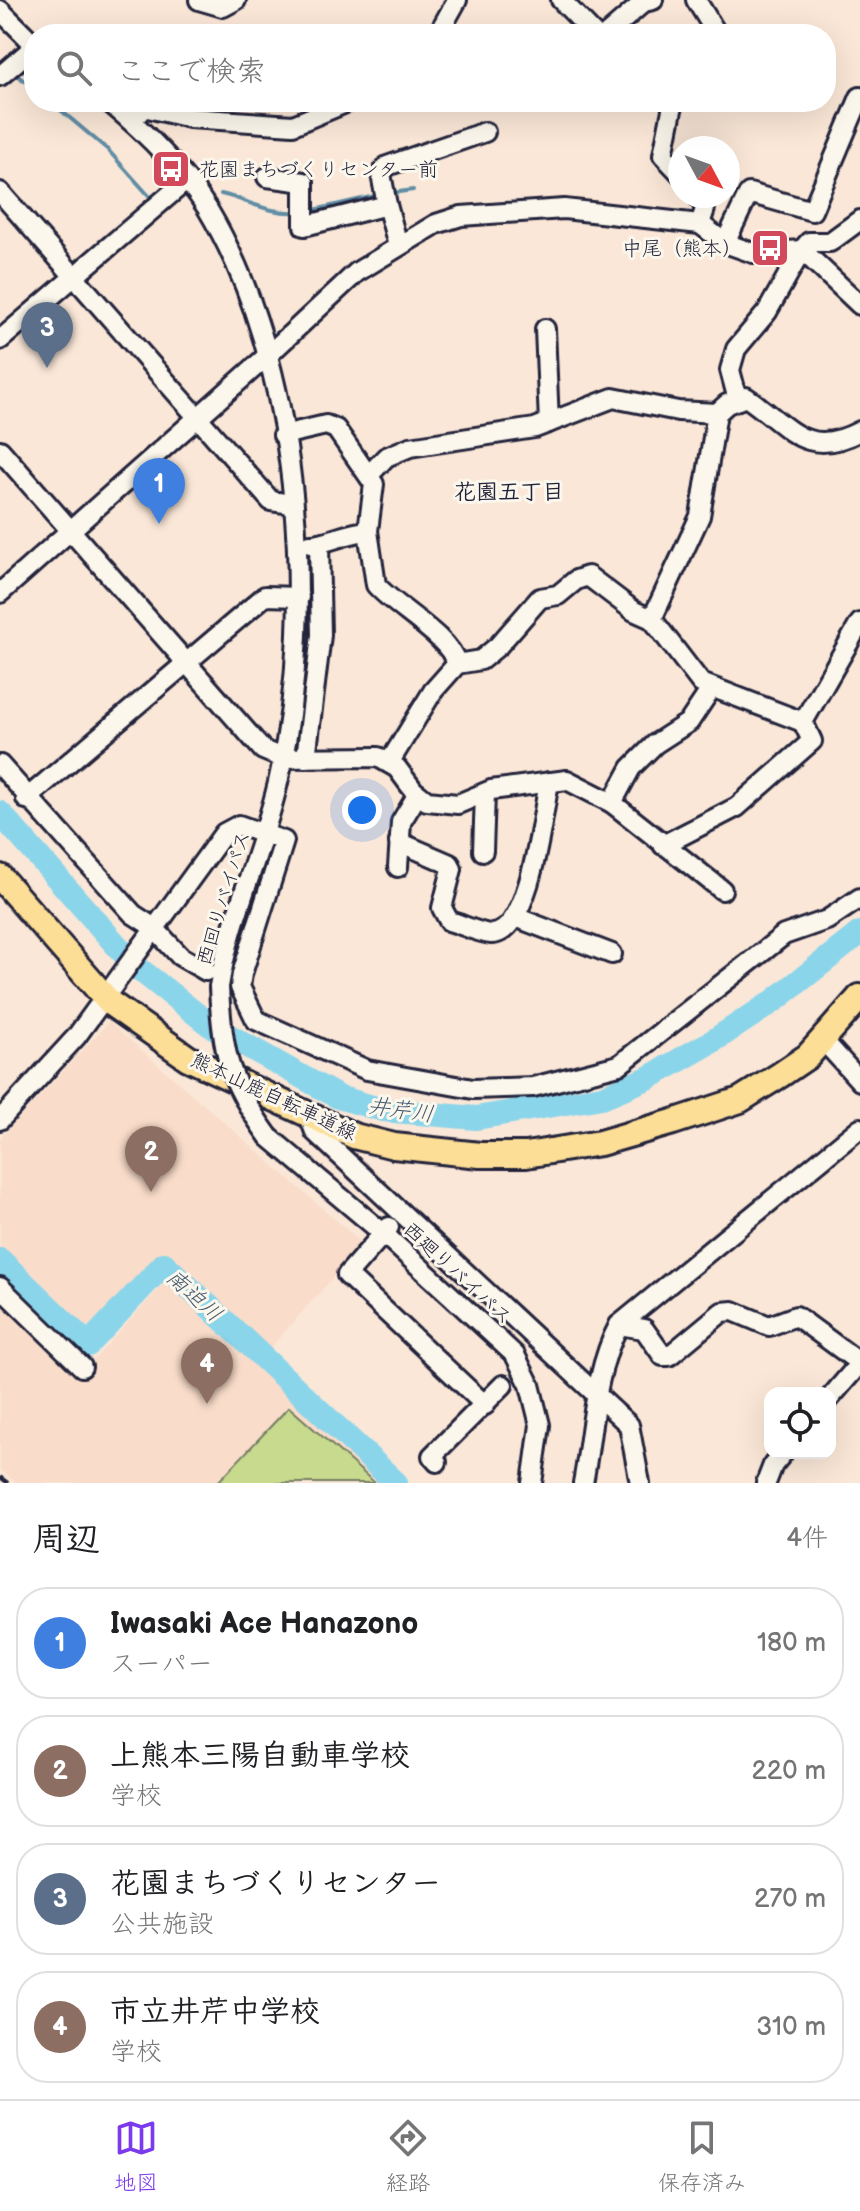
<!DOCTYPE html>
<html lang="ja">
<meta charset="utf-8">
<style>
:root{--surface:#fff;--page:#f6f6f6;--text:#202124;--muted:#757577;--line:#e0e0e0;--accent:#7c3aed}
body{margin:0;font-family:"Balsamiq Sans","Klee One",sans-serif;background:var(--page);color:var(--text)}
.controls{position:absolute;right:24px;bottom:24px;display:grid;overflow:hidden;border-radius:16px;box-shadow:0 8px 32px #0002}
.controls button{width:72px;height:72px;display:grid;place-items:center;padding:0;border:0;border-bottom:2px solid var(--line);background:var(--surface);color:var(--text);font:40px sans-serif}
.compass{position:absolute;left:668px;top:136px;width:72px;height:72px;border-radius:50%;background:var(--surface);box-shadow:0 8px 32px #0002;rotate:131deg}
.you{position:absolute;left:362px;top:810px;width:28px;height:28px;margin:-20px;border:6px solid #fff;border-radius:50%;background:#1a73e8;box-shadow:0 0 0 12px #1a73e833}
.badge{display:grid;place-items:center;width:52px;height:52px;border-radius:50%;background:var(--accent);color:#fff;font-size:26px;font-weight:700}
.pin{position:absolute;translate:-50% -66px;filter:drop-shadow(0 2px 4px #0008)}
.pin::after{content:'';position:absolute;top:42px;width:28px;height:24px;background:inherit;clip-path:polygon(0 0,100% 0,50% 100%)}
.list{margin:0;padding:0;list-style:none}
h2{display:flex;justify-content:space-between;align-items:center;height:104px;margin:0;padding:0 32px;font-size:34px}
h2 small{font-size:26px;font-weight:400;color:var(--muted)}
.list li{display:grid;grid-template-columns:52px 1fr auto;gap:24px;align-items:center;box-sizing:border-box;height:112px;margin:0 16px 16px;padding:0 16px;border:2px solid var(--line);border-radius:32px}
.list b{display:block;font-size:30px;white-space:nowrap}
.list p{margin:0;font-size:26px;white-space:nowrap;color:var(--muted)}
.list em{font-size:26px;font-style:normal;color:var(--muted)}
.icon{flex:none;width:44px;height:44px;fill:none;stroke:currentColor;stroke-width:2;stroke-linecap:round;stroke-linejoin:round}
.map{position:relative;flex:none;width:860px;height:1483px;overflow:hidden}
.search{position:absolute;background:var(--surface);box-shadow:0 8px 32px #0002;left:24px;right:24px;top:24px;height:88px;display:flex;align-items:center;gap:20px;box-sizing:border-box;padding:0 28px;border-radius:32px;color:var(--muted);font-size:30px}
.sheet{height:616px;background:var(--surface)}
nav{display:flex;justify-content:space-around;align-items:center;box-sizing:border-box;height:112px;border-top:2px solid var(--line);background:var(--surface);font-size:22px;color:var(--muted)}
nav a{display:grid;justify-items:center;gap:4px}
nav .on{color:var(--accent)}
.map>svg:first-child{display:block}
.built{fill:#f9dcc9}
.green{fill:#c8da8e;stroke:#757e64;stroke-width:2}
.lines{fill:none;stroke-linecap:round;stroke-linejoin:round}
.stream{stroke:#618da5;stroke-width:4}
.river{stroke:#8bd5eb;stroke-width:24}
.minor-casing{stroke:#22223b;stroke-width:24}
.major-casing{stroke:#22223b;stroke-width:30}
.minor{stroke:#fbf7ec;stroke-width:18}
.major{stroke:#fcde96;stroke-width:24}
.rail{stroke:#22223b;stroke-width:4;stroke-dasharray:12 6;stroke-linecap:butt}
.minor-bridge-casing{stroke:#22223b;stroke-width:24;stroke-linecap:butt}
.minor-bridge{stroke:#fbf7ec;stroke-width:18}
.labels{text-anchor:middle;stroke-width:6;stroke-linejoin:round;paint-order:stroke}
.poi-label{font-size:20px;fill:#22223b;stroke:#fbf7ec;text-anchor:start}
.street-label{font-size:20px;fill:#22223b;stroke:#fbf7ec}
.neighbourhood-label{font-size:22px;font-weight:bold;fill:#22223b;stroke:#fbf7ec}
.water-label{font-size:22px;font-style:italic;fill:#425870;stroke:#fbf7ec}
</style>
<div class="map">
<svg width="860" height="1483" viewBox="0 0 860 1483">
<rect width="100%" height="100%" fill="#fae7d7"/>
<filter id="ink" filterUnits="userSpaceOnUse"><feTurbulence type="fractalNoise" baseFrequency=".0125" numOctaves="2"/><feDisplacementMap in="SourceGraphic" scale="16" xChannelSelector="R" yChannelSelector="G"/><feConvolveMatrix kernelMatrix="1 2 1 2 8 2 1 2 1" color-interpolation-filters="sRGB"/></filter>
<g filter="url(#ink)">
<g class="built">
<polygon points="109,1022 363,1244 269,1349 165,1251 86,1332 0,1251 0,1139"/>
<polygon points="0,1275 92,1362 164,1283 171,1284 385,1483 17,1483 0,1469"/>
</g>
<polygon class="green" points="289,1407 375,1483 217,1483"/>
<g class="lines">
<g class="stream">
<polyline points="18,76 34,88"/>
<polyline points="51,102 108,150 151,198"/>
<polyline points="392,193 413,190"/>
<path d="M221 194C248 200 268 214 297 212"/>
<polyline points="310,211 379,195"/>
</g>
<g class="river">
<polyline points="0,813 134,965 210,1025 338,1097 383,1110 476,1118 602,1097 648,1078 713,1041 774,1001 860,933"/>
<polyline points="0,1260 88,1345 164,1264 396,1483"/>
</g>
<defs>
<g id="minor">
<polyline points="199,0 223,7 236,0"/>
<polyline points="561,0 594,34"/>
<polyline points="696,0 717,34"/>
<polyline points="0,10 34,44"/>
<polyline points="438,34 457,0"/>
<polyline points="607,34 644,2 653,0"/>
<polyline points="0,76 34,47"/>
<path d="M109 102C146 133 181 167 207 208 300 363 317 605 279 778 264 849 230 915 219 987"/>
<polyline points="671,102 673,105 663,155 680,173"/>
<polyline points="132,121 144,107 190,118 293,125 348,102"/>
<polyline points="267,177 304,182 304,226 387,205 398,245"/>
<polyline points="0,192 271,501 292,504"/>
<polyline points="699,196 705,209 700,224"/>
<polyline points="387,205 381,174 387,166 485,132"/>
<polyline points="725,243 749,193 812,211 860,97"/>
<polyline points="545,329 549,423"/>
<polyline points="0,340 187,180"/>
<polyline points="738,400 730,370 736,349 767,312 802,250 809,242 830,242 860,220"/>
<path d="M860 431C805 460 789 426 746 397L727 404 717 413 700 516 652 619 701 683 803 722 860 623"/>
<path d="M283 435 326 425 336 429 374 484 368 531 376 585C396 608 449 636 457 664"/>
<polyline points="0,450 263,750 282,758 378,757 397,768 414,791 427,801 458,804 491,790 567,780 612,803 722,890"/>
<polyline points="370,474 386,457 410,447 535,428 613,398 678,411 717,413"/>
<path d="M310 544C324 545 347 532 368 531"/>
<polyline points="0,593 266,357 357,272 436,224 461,216 564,209 700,224 725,243 753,253 802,250 860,305"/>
<polyline points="306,758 321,635 319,544"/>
<polyline points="389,763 433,691 457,664 481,660 498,646 540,598 558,595 576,580 588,576 634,611 652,619"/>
<polyline points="0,765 133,914 153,927 180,956 206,971"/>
<polyline points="26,799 265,596 299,597"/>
<polyline points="612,803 631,768 655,744 689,722 711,689"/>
<path d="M399 842 450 864 452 869 442 908 449 921C461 924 478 933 491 934 530 935 543 812 549 782"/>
<polyline points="663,845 737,807 812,741 803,722"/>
<polyline points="483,851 485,793"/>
<polyline points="398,867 401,822 418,794"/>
<polyline points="515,917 612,954"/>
<polyline points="823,1040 860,1081"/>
<polyline points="308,1113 315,1132 629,1425 640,1483"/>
<polyline points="0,1120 76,1037 224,833 239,825 284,841 242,974 240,987 256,1020 367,1070 473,1089 533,1087 619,1065 784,935 827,920 860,898"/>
<polyline points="269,1137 384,1234 515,1355 530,1385 540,1425 532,1483"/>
<polyline points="389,1227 347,1275 485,1405"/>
<polyline points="0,1287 82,1367"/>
<polyline points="619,1325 644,1329 663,1356 669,1356 722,1312 733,1311 769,1326 796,1316 860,1363"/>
<polyline points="830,1398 860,1363"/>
<polyline points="437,1462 432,1456 503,1385"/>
<path d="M583 1483C593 1432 594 1371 619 1325L860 1128"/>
<polyline points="766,1483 773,1465 783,1453"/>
</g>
<polyline id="major" points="0,877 110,1003 188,1058 354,1136 394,1146 480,1155 526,1155 600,1143 673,1122 740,1100 780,1075 808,1056 860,997"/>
</defs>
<use href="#minor" class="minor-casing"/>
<use href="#major" class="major-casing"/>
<use href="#minor" class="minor"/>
<use href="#major" class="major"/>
<polyline class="rail" points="0,1477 8,1483"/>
<defs>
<path id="minor-bridge" d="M219 987C222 1054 229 1082 269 1137"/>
</defs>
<use href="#minor-bridge" class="minor-bridge-casing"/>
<use href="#minor-bridge" class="minor-bridge"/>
</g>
</g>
<defs>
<symbol id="bus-square" viewBox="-11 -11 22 22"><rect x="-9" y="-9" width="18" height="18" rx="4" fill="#d1495b" stroke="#fbf7ec"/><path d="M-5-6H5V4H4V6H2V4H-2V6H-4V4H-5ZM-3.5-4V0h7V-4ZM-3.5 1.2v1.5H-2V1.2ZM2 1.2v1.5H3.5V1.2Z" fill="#fff"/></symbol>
</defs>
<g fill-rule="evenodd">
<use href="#bus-square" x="149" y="147" width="44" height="44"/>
<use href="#bus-square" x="748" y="226" width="44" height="44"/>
</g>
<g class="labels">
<g class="poi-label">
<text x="199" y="176">花園まちづくりセンター前</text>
<text x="742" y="255" text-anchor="end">中尾（熊本）</text>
</g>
<g class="street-label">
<text transform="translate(223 898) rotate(-73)" y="7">西回りバイパス</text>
<text transform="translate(274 1096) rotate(25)" y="7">熊本山鹿自転車道線</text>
<text transform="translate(458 1273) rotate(43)" y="7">西廻りバイパス</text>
</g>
<g class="neighbourhood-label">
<text x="509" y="499">花園五丁目</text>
</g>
<g class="water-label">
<text transform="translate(401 1109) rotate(8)" y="8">井芹川</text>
<text transform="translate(195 1295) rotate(42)" y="8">南迫川</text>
</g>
</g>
</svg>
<div class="controls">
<button><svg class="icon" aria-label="locate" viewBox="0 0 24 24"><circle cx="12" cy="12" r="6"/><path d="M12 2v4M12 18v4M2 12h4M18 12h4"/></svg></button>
</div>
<svg class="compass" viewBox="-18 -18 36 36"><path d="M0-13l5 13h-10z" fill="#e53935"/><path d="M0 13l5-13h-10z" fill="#757577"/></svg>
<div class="you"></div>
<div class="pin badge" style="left:159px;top:524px;background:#3f7fe0">1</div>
<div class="pin badge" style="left:151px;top:1192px;background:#8d6e63">2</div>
<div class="pin badge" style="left:47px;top:368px;background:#5c6f8a">3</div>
<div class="pin badge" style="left:207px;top:1404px;background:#8d6e63">4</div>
<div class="search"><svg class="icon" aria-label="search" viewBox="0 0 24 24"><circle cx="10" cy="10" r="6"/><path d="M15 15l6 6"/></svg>ここで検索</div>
</div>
<section class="sheet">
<h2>周辺<small>4件</small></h2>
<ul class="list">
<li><span class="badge" style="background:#3f7fe0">1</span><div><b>Iwasaki Ace Hanazono</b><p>スーパー</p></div><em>180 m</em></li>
<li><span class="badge" style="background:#8d6e63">2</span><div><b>上熊本三陽自動車学校</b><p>学校</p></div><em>220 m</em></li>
<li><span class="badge" style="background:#5c6f8a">3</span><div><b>花園まちづくりセンター</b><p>公共施設</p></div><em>270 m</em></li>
<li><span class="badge" style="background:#8d6e63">4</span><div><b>市立井芹中学校</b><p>学校</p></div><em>310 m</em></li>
</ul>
</section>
<nav>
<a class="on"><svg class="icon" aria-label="map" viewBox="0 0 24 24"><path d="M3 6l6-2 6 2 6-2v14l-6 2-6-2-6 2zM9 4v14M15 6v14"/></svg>地図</a>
<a><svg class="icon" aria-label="directions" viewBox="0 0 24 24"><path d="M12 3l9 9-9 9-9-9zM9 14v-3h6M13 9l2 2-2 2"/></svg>経路</a>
<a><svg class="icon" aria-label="saved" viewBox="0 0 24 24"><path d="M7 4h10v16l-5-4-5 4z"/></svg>保存済み</a>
</nav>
